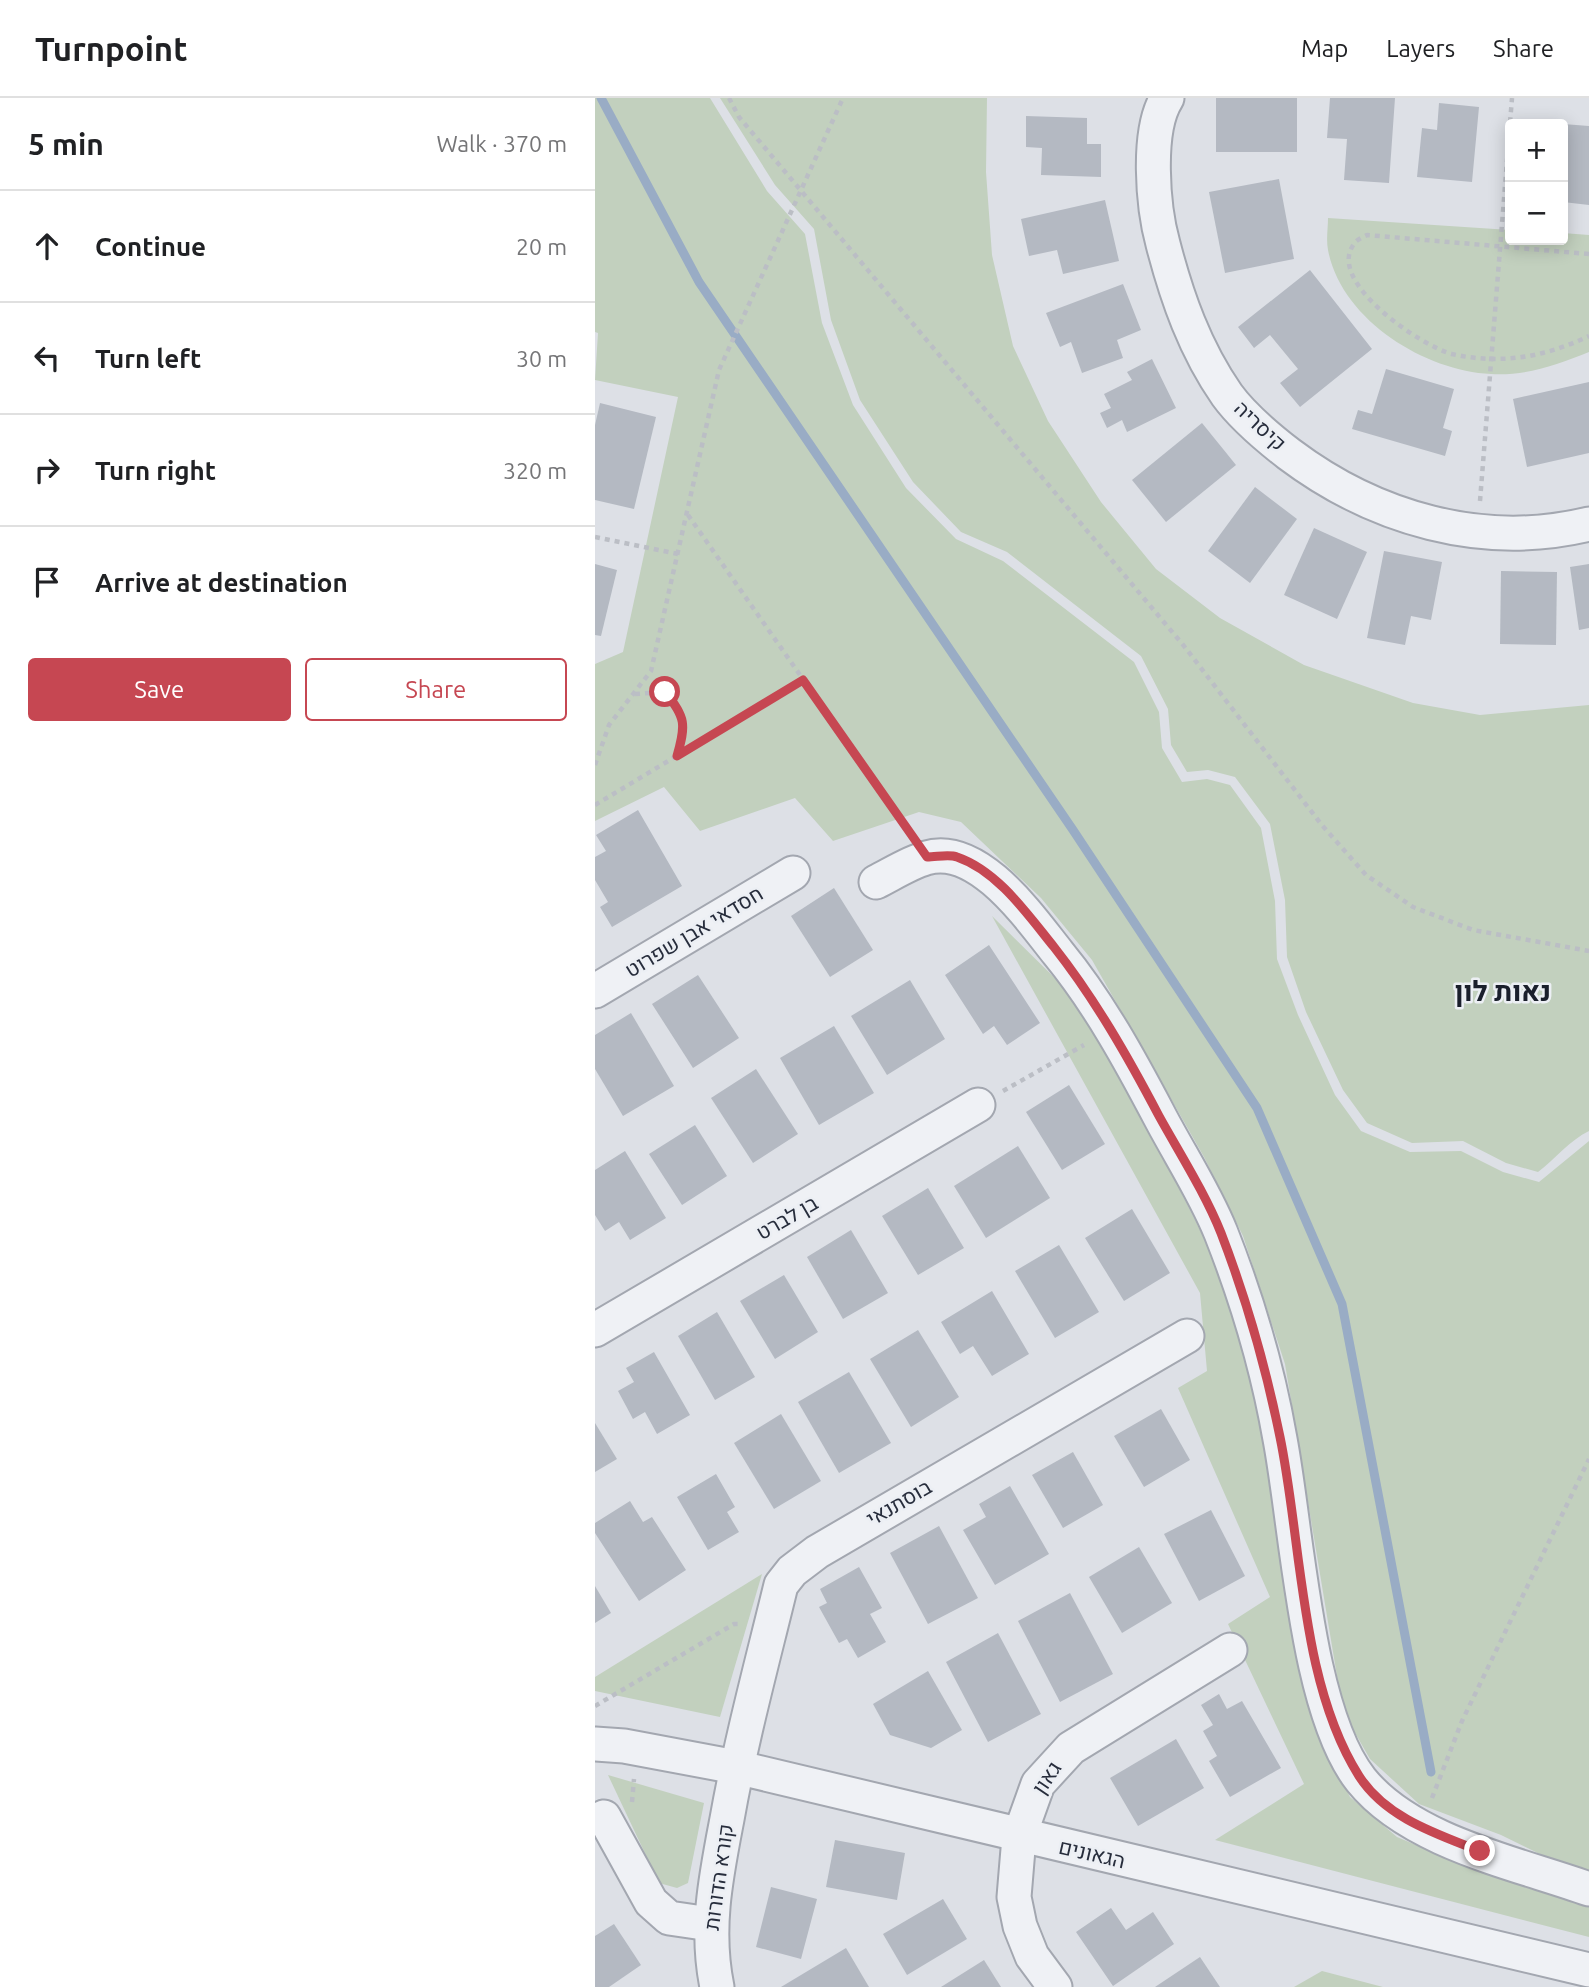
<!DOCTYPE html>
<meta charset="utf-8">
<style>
:root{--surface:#fff;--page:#f6f6f6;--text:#202124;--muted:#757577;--line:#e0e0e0;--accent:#c64752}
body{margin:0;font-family:Ubuntu,Heebo,sans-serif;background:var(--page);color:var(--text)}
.controls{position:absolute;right:21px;top:21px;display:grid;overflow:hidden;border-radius:7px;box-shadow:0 4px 18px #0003}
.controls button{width:63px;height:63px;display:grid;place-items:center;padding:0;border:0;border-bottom:2px solid var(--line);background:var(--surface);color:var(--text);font:35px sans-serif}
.stop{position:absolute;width:21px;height:21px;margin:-16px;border:5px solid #c64752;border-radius:50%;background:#fff}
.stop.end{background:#c64752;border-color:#fff;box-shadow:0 2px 7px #0008}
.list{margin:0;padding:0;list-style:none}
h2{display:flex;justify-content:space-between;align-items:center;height:91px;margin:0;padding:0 28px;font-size:30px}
h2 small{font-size:23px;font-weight:400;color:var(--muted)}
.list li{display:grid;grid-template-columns:46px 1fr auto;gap:21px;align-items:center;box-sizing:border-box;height:112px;padding:0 28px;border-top:2px solid var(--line)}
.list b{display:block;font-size:26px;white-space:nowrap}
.list em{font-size:23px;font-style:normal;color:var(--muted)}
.actions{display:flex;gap:14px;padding:21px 28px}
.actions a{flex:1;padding:16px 0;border:2px solid var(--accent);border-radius:7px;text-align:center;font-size:24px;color:var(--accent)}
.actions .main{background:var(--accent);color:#fff}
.icon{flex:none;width:38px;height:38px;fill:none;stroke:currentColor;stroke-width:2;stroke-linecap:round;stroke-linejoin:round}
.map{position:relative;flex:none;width:994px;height:1889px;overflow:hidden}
header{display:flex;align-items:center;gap:42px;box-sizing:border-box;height:98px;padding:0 35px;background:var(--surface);border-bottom:2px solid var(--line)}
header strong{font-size:33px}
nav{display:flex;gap:38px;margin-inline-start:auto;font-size:24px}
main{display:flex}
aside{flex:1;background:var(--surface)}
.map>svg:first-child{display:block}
.green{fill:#c2d0be}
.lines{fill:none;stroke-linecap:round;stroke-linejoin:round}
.stream{stroke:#99acc5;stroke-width:9}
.building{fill:#b4b9c2}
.minor-casing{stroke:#a3a7b0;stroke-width:37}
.path{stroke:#bbbec5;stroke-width:4.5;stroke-dasharray:5 5;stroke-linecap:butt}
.minor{stroke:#eff1f5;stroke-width:33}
.route{stroke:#c64752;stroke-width:9}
.labels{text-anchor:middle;stroke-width:5;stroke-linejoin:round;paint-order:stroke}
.street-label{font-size:21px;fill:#272d3c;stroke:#eceff4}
.district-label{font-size:28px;font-weight:bold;fill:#1a1f2c;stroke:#eceff4}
</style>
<header>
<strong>Turnpoint</strong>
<nav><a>Map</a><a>Layers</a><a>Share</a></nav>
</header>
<main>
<aside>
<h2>5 min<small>Walk · 370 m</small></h2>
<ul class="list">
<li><svg class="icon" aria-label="ahead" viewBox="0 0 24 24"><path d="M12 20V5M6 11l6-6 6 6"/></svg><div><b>Continue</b></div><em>20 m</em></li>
<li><svg class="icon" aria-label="left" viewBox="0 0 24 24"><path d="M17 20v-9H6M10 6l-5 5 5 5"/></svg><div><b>Turn left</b></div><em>30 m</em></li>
<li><svg class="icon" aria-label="right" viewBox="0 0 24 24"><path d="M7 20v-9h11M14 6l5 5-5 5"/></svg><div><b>Turn right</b></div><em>320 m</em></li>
<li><svg class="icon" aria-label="arrive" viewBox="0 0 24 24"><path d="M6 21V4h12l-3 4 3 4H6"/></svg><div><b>Arrive at destination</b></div></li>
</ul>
<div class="actions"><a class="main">Save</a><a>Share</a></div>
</aside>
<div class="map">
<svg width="994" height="1889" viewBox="0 0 994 1889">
<rect width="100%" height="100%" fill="#dde0e6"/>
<g class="green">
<polygon points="0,0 115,0 172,93 210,136 227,225 258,307 311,390 361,441 408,463 539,564 564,614 567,650 587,684 612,681 635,687 666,730 680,803 682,861 703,917 740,997 766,1033 815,1054 866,1053 908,1074 944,1084 994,1043 994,1780 906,1737 824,1706 775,1661 748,1614 690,1266 648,1138 609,1059 497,862 446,800 366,724 324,714 238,743 200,700 105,733 69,689 0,723 0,566 28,554 83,299 0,282 3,235 0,234"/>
<path d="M125 0H392L391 74 397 157 418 248 453 323 506 404 561 471 625 520 709 567 818 605 885 617 994 607V1033C975 1042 960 1061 943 1074L911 1065 868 1043 817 1045 772 1025 748 992 711 914 692 859 690 802 675 726 640 679 613 672 592 674 576 647 573 611 546 558 412 454 366 434 318 384 265 302 236 222 219 131 180 87Z"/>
<path d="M733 120 915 132V142H968V135L994 137V254C962 267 931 278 896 276 829 273 746 221 733 152 731 142 733 130 733 120Z"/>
<polygon points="397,818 475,895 551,1024 612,1146 650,1246 725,1635 755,1699 802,1739 852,1760 994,1807 994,1839 620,1742 709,1686 633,1526 675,1499 583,1290 612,1273 605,1195"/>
<polygon points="167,1476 125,1619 0,1593 0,1579"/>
<polygon points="13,1677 109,1705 93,1785 82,1790 64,1785"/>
<polygon points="727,1873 788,1889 699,1889"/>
</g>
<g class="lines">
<polyline class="stream" points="6,0 104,184 478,732 662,1010 747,1206 836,1674"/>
</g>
<g class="building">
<rect x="621" y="0" width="81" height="54"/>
<polygon points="735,0 800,0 794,85 749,82 752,41 732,40"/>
<polygon points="844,5 884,9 877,84 822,79 827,30 842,32"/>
<polygon points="431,18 492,20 492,46 506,46 506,79 446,77 447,50 431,49"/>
<polygon points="968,26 994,28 994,107 968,104"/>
<polygon points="684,81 699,161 630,175 614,94"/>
<polygon points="510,102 524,163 468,176 462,152 434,158 426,121"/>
<polygon points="715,172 777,251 705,309 685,285 703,271 675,237 659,250 643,229"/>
<polygon points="528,186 546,232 522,242 528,260 487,275 476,244 465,249 451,215"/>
<polygon points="557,261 581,310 532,334 527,322 512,330 505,315 516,310 509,296 537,282 532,274"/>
<polygon points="791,271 859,291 848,330 857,333 850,358 757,331 763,312 777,316"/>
<polygon points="994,284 994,355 932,369 918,301"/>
<polygon points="5,305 61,319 39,411 0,402 0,327"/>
<polygon points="607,325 641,367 571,424 537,382"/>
<polygon points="660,389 702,421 655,485 613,453"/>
<polygon points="719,430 772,454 742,521 689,497"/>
<polygon points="789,453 847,464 836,522 816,518 810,547 772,540"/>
<polygon points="0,466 22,472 6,538 0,537"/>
<polygon points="994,466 994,530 984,532 975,469"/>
<polygon points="906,473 962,474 961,547 905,546"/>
<polygon points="43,712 87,788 17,829 5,809 13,804 0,782 0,759 11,753 1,737"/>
<polygon points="239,790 278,852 235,879 196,818"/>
<polygon points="394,847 445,925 412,947 399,928 388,936 350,877"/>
<polygon points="103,877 144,940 98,970 57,906"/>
<polygon points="315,882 350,941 292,977 256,918"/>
<polygon points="36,915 79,988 28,1018 0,971 0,937"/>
<polygon points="239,928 279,995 224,1027 185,960"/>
<polygon points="161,971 203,1036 158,1065 116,1000"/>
<polygon points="474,987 510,1046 467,1072 431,1014"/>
<polygon points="100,1027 132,1078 87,1107 54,1056"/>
<polygon points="423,1048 455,1100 391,1140 359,1088"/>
<polygon points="30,1053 71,1120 35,1142 24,1124 10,1133 0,1117 0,1072"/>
<polygon points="333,1090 369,1150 323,1177 287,1118"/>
<polygon points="537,1111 575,1175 529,1203 490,1140"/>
<polygon points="256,1132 293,1195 248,1221 212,1159"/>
<polygon points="464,1147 504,1214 460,1240 420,1173"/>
<polygon points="189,1177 223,1234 180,1261 145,1203"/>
<polygon points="397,1193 434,1256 397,1278 378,1248 365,1256 346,1224"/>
<polygon points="122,1214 160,1279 120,1302 83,1238"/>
<polygon points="323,1232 364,1299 316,1329 275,1261"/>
<polygon points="59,1254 95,1317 62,1336 50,1314 38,1321 23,1293 39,1284 31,1270"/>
<polygon points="254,1274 296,1345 244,1375 203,1304"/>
<polygon points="566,1311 595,1362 549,1389 519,1338"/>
<polygon points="186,1316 226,1383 179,1411 139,1345"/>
<polygon points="0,1325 22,1361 0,1374"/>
<polygon points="478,1354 508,1407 468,1430 437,1377"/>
<polygon points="121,1376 140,1409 132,1414 144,1434 113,1452 82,1399"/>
<polygon points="415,1388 454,1456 400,1487 368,1432 391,1419 384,1406"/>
<polygon points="35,1403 48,1424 57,1419 91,1472 44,1503 0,1435 0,1425"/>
<polygon points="616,1412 650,1478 604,1503 569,1436"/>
<polygon points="344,1428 383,1500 333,1526 295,1455"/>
<polygon points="544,1449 577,1505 527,1535 494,1479"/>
<polygon points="264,1469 287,1510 275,1516 291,1544 263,1560 252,1541 244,1545 224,1509 232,1505 225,1491"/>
<polygon points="0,1488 16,1515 0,1525"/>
<polygon points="475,1495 518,1576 465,1604 423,1523"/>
<polygon points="403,1535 446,1616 393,1644 351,1564"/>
<polygon points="333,1573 367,1632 336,1650 295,1637 278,1606"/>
<polygon points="624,1596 632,1611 647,1603 686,1670 635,1699 614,1663 622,1658 608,1633 618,1627 606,1607"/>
<polygon points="581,1641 609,1690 543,1728 515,1680"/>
<polygon points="240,1742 310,1755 302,1802 231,1789"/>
<polygon points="176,1789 222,1801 206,1861 161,1849"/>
<polygon points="348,1801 372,1841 312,1877 288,1836"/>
<polygon points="516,1810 531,1832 558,1814 579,1846 518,1888 481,1834"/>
<polygon points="19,1826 46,1867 14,1889 0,1889 0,1838"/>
<polygon points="251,1850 274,1889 186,1889"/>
<polygon points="605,1859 625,1889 560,1889"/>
<polygon points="389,1862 406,1889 346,1889"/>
</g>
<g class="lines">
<defs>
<g id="minor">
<path d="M572 0C551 33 558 110 568 146 582 200 600 251 632 297 648 319 672 339 694 356 779 420 887 452 994 426"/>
<path d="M281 784C297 776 314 765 331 760 383 744 435 820 463 855 504 905 535 962 565 1019 585 1057 610 1095 626 1135 652 1201 673 1272 685 1341 702 1430 711 1613 766 1682 816 1744 921 1765 994 1791"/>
<polyline points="0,893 198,775"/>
<polyline points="0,1232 383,1007"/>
<polyline points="0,1646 29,1648 141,1669 994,1872"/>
<polyline points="9,1719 56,1804 74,1820 115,1826"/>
<path d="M122 1889C110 1831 121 1778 132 1721 146 1642 167 1565 186 1487L197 1473 222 1454 592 1238"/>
<polyline points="460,1889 437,1858 425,1828 419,1799 424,1739 443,1686 476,1650 635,1552"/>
</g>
</defs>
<use href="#minor" class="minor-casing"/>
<g class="path">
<polyline points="134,0 144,19 589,548 726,726 771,777 818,809 878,832 994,853"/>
<path d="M994 156 772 137C768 139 761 142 759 146 730 184 828 249 857 256 906 267 950 259 994 238"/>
<polyline points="885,403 917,0"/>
<polyline points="93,417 315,734"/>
<polyline points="0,439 83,456"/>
<path d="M40 596 70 594C91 619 91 627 83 657"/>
<polyline points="0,667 14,627 56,573 124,272 248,0"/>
<polyline points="0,707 208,582"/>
<polyline points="408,993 489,947"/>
<polyline points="0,1608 139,1526 144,1526"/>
<polyline points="837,1700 867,1623 994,1361"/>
<polyline points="37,1704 39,1681"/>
</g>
<use href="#minor" class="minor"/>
</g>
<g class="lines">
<path class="route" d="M70 594C91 619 91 627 82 658L208 582 332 759C342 759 354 756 362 759 403 773 433 817 459 849 500 901 533 959 564 1018 585 1056 610 1095 626 1135 651 1200 671 1270 685 1339 707 1445 705 1585 764 1678 791 1720 842 1736 885 1753"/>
</g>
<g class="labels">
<g class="street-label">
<text transform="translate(665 328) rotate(43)" y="7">קיסריה</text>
<text transform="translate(99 834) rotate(-31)" y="7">חסדאי אבן שפרוט</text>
<text transform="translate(192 1120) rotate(-30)" y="7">בן לברט</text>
<text transform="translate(304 1405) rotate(-30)" y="7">בוסתנאי</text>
<text transform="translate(452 1680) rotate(-56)" y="7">גאון</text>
<text transform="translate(497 1756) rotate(13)" y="7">הגאונים</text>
<text transform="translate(124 1779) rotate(-82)" y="7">קורא הדורות</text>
</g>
<g class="district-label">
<text x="908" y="903">נאות לון</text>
</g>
</g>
</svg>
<div class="controls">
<button>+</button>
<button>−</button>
</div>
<div class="stop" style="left:70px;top:594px"></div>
<div class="stop end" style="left:885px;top:1753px"></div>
</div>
</main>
